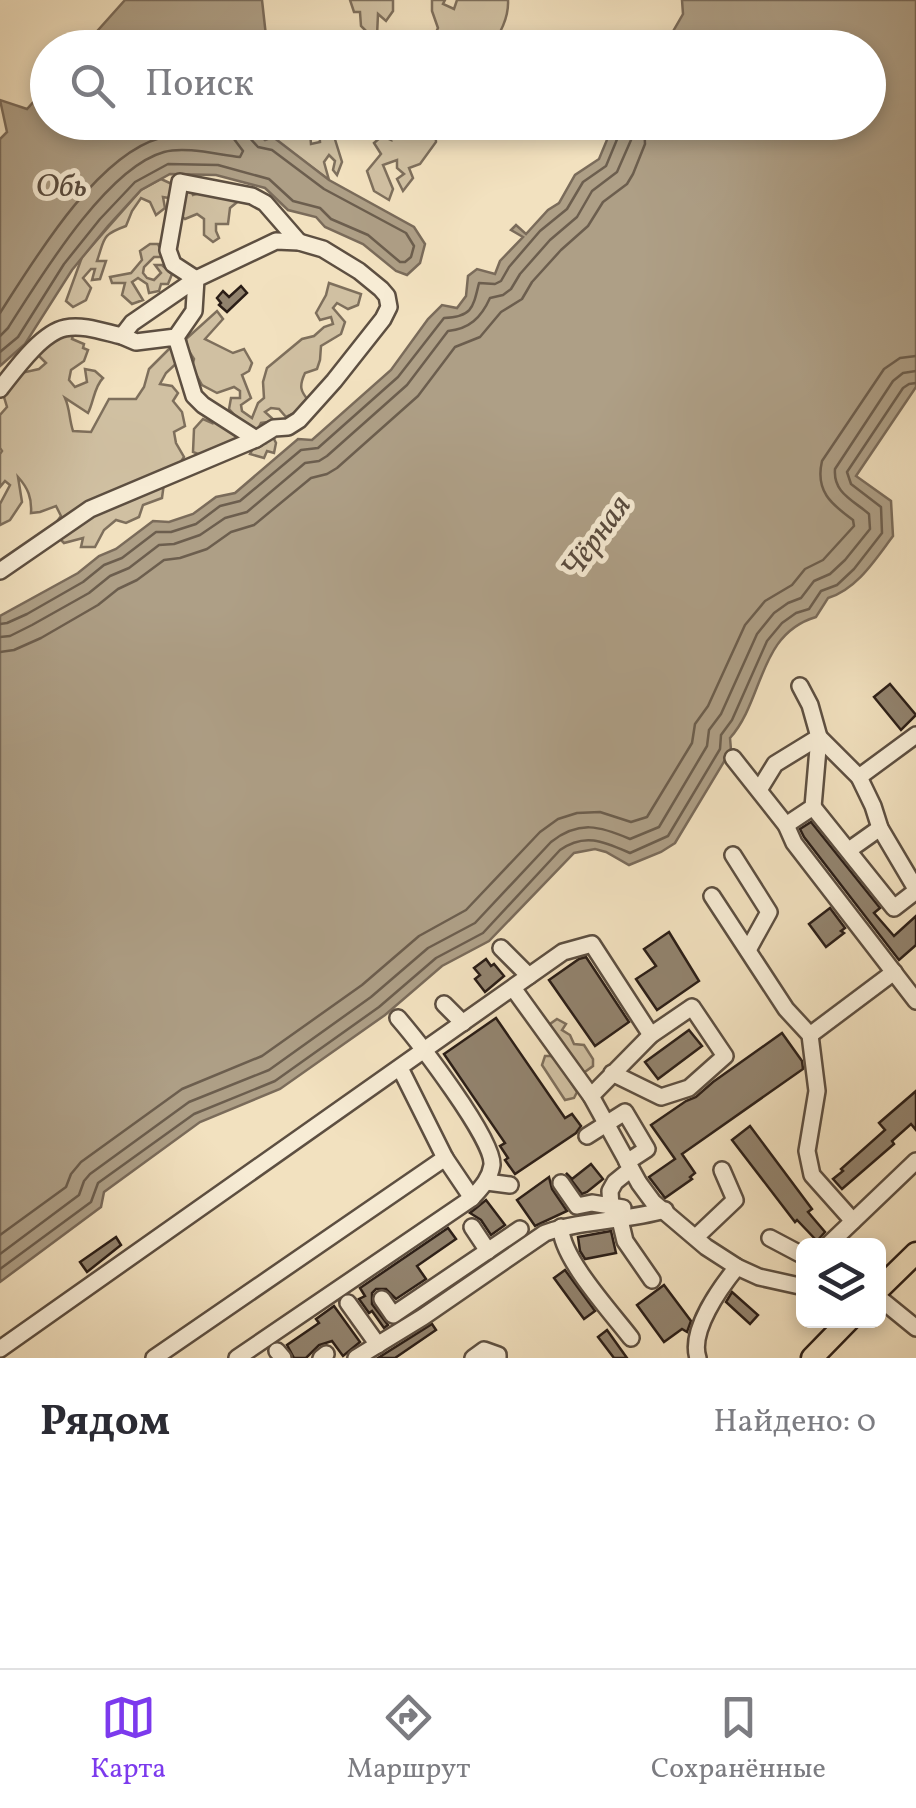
<!DOCTYPE html>
<html lang="ru">
<meta charset="utf-8">
<style>
:root{--surface:#fff;--page:#f7f7f7;--text:#2b2b33;--muted:#7c7c81;--line:#e1e1e2;--accent:#7c3aed}
body{margin:0;font-family:Vollkorn,serif;background:var(--page);color:var(--text)}
.controls{position:absolute;right:30px;bottom:30px;display:grid;overflow:hidden;border-radius:15px;box-shadow:0 5px 15px #0003}
.controls button{width:90px;height:90px;display:grid;place-items:center;padding:0;border:0;border-bottom:2px solid var(--line);background:var(--surface);color:var(--text);font:50px sans-serif}
.list{margin:0;padding:0;list-style:none}
h2{display:flex;justify-content:space-between;align-items:center;height:130px;margin:0;padding:0 40px;font-size:42px}
h2 small{font-size:32px;font-weight:400;color:var(--muted)}
.icon{flex:none;width:55px;height:55px;fill:none;stroke:currentColor;stroke-width:2;stroke-linecap:round;stroke-linejoin:round}
.map{position:relative;flex:none;width:916px;height:1358px;overflow:hidden}
.search{position:absolute;background:var(--surface);box-shadow:0 5px 15px #0003;left:30px;right:30px;top:30px;height:110px;display:flex;align-items:center;gap:25px;box-sizing:border-box;padding:0 35px;border-radius:55px;color:var(--muted);font-size:38px}
.sheet{height:310px;background:var(--surface)}
nav{display:flex;justify-content:space-around;align-items:center;box-sizing:border-box;height:140px;border-top:2px solid var(--line);background:var(--surface);font-size:28px;color:var(--muted)}
nav a{display:grid;justify-items:center;gap:5px}
nav .on{color:var(--accent)}
.map>svg:first-child{display:block}
.green{fill:#d0c0a2;stroke:#7e6f5c;stroke-width:2.5}
.water{fill:#ae9f86;stroke:#7a6b5a;stroke-width:2.5}
.lines{fill:none;stroke-linecap:round;stroke-linejoin:round}
.shore{stroke:#6c5e4e;stroke-width:2.5}
.building{fill:#92836e;stroke:#2b1e17;stroke-width:2.5}
.minor-casing{stroke:#5d4f41;stroke-width:20}
.major-casing{stroke:#2b1e17;stroke-width:25}
.minor{stroke:#f7ecd5;stroke-width:15}
.major{stroke:#f2e1bf;stroke-width:20}
.labels{text-anchor:middle;stroke-width:10;stroke-linejoin:round;paint-order:stroke}
.water-label{font-size:32px;font-style:italic;fill:#594b3e;stroke:#f7ecd5}
</style>
<div class="map">
<svg width="916" height="1358" viewBox="0 0 916 1358">
<rect width="100%" height="100%" fill="#f2e1bf"/>
<filter id="stains"><feTurbulence type="fractalNoise" baseFrequency=".002" numOctaves="4"/><feColorMatrix values="0 0 0 0 .2 0 0 0 0 .09 0 0 0 0 .02 0 0 0 .5 -.17"/></filter>
<radialGradient id="worn" r=".72"><stop offset=".6" stop-color="#630" stop-opacity="0"/><stop offset="1" stop-color="#630" stop-opacity=".3"/></radialGradient>
<g class="green">
<polygon points="350,0 393,0 393,11 386,21 378,14 377,36 371,36 361,26 360,12 354,12"/>
<path d="M432 0H445L443 4 454 9 457 0H508C509 17 500 35 490 47H429L438 28 432 11Z"/>
<polygon points="254,123 313,123 310,132 311,144 320,142 319,130 333,133 342,162 337,175 333,170 335,161 329,155 324,162 329,180 273,138 265,140 255,131"/>
<polygon points="396,123 440,123 435,126 436,142 420,164 409,168 413,178 403,191 397,179 404,174 397,168 397,160 383,165 393,189 389,200 374,191 367,171 381,154 374,143 382,136 391,140 389,130"/>
<path d="M161 179 172 184 169 198 163 197 165 208 156 215 150 202 141 198 132 211 126 226C101 235 105 238 97 261H106L100 279 92 280 95 269H91L83 278 91 288 86 300 73 307 66 301 82 257 141 190Z"/>
<polygon points="188,187 191,189 193,195 203,192 241,199 230,208 228,224 216,224 216,231 219,238 213,242 204,235 204,219 197,214 185,219 180,215"/>
<polygon points="150,244 158,244 164,257 154,257 144,267 143,273 147,278 154,280 161,273 155,265 162,265 172,274 168,284 161,284 159,291 149,293 147,284 138,278 132,282 143,300 132,304 122,295 125,283 112,283 110,277 131,273 142,260 140,251"/>
<path d="M329 283 361 294 358 305 348 309 337 303 333 308 345 322 341 334 321 346 320 360 317 369 305 373C299 386 300 391 309 401L303 409 286 417 279 409 271 408 265 412 275 421 261 423 258 429 270 431 276 443 274 453 267 451 264 458 250 454 256 443H265L259 434 247 428 229 409 231 398H240V391L234 387 217 393 202 385 192 367 194 359 187 348 186 339 217 311 223 319 205 339 233 353 244 349 252 363 249 371 242 375 251 398 241 405 242 411 252 418 258 403 264 398 263 382 267 368 302 339 314 336 324 327 333 324 331 317 320 320 316 313 326 295Z"/>
<path d="M74 331 72 339 84 344 83 348 88 350 84 361 71 370 69 380 75 387 87 382 85 369 95 371 103 378C94 387 94 401 88 413L65 398C70 409 69 419 73 431L91 432 109 399H136L144 387 149 369 172 346 181 359 166 373 160 384 172 386 178 393 173 401 182 412 185 426 174 432 176 443 184 457 178 466 52 528 61 516 56 506 40 512 31 513C32 498 28 488 18 477L22 502 10 520 0 525V504L10 485 5 481 0 487V454L2 451 0 448V415L7 407 4 397 21 373 39 369 46 363 38 355 53 338Z"/>
<polygon points="211,414 248,437 220,451 211,449 203,456 193,452 194,429 203,419 212,423"/>
<polygon points="164,483 162,498 143,505 139,517 126,523 116,520 104,530 95,547 81,547 83,538 64,543 58,537 88,512"/>
<polygon points="557,1019 566,1024 562,1030 570,1035 574,1044 584,1045 593,1059 593,1066 582,1074 550,1029 550,1024"/>
<polygon points="545,1056 551,1056 558,1062 577,1092 574,1098 565,1100 542,1065"/>
</g>
<g class="water">
<polygon points="125,0 262,0 267,45 275,46 83,47"/>
<path d="M682 0H916V387L856 476 891 501 893 536C875 560 857 589 828 598L816 617C758 634 764 700 730 738L731 750 675 843 661 852 629 865 606 852 595 849 574 853 489 941 442 966 385 1015 280 1089 200 1122 104 1192 101 1207 0 1282V616L78 573 99 556 116 549 153 521 169 522 193 514 216 497 235 493 298 439 312 440 391 370 428 319 442 305 457 308 466 296 468 276 477 269 495 274 500 261 523 237 511 230 516 225 526 234 548 210 559 203 575 175 599 159 609 135 605 123 868 122V48L664 47 683 14Z"/>
<polygon points="47,87 48,122 254,123 255,131 265,140 273,137 329,180 414,227 425,244 420,263 407,275 396,271 363,244 325,227 316,217 288,210 265,188 216,175 170,174 141,190 108,226 72,270 25,344 0,366 0,139 7,132 0,100 27,109"/>
</g>
<g class="lines">
<g class="shore">
<path d="M0 313C34 260 96 156 160 138 177 133 197 137 214 137L218 133 217 122"/>
<path d="M0 336 8 328C40 278 106 168 164 152 186 146 219 155 240 157L243 151 234 139 232 122"/>
<polyline points="0,352 18,337 64,264 100,219 135,182 168,164 218,165 269,179 293,201 320,208 331,219 368,235 400,262 405,262 411,257 414,246 406,233 324,189 272,150 258,147 247,135 245,122"/>
<path d="M0 624 7 623 27 614 83 582 104 565 122 558 156 532H171L196 524 220 506 240 501 301 450 318 448 398 377 444 318C472 317 473 308 479 283L495 284 501 281 509 267 540 231 567 209 583 182 606 166 618 137 616 122"/>
<path d="M0 637 10 636 32 625 89 593 110 576 129 568 159 545 174 544 200 535 225 518 247 512 305 463 319 461 327 456 407 385 448 331C469 329 481 318 490 298L503 295 511 289 520 274 550 240 577 217 592 191 617 172 631 140 629 122"/>
<polyline points="0,652 14,650 41,638 98,605 118,589 137,580 164,560 180,558 207,549 231,532 254,525 311,478 327,474 337,468 418,396 455,347 480,337 501,312 522,299 532,282 561,250 588,226 603,202 627,184 633,174 645,144 644,122"/>
<path d="M0 1235 66 1187 71 1174 81 1162 182 1089 262 1056 362 985 419 936 466 910 540 832 558 819 577 813 600 812 631 822 647 817 692 743 695 724 708 706 745 625 765 601 792 585 805 569 823 560 854 526 853 520C831 504 815 491 822 461L884 369 900 358 916 356"/>
<path d="M0 1254 79 1195 84 1181 90 1174 189 1102 269 1070 371 997 428 948 475 923 551 842C579 820 600 826 630 839L659 827 707 746 709 730 721 714 757 634 774 613 788 603 801 598 814 581 830 574 845 560 870 529 869 514C853 500 833 493 835 469L893 381 903 373 916 371"/>
<path d="M0 1269 91 1202 98 1183 194 1114 275 1081 379 1007 436 958 483 933 560 850C585 832 605 842 630 853L668 836 720 749 721 735 732 720 767 641 782 623 796 613 809 609 821 591 837 585 854 569 882 533 881 507 851 484 847 472 903 388 909 384 916 383"/>
</g>
</g>
<g class="building">
<polygon points="241,286 247,293 227,312 219,305 221,303 217,298 223,291 229,297"/>
<polygon points="890,684 916,715 901,730 874,697"/>
<polygon points="811,822 880,908 874,913 894,936 916,916 916,945 899,960 804,837 800,829"/>
<polygon points="830,908 845,928 841,931 844,933 826,947 809,924"/>
<polygon points="669,932 699,981 657,1010 636,979 656,966 644,949"/>
<polygon points="586,957 629,1022 595,1046 549,980 579,959"/>
<polygon points="486,959 491,966 494,964 504,976 485,992 475,979 480,975 474,968"/>
<polygon points="496,1018 565,1118 572,1114 581,1126 576,1133 515,1174 505,1160 508,1158 500,1146 505,1143 444,1054"/>
<polygon points="689,1030 702,1046 658,1079 645,1062"/>
<polygon points="782,1033 802,1061 803,1069 682,1154 695,1173 690,1177 692,1179 665,1198 649,1177 675,1159 651,1125 686,1101 696,1097 713,1082"/>
<polygon points="916,1091 916,1130 911,1124 892,1141 894,1144 842,1189 833,1179 843,1171 841,1169 885,1130 879,1123"/>
<polygon points="750,1126 812,1209 808,1212 825,1232 817,1241 797,1220 795,1222 732,1140"/>
<polygon points="591,1164 603,1179 587,1192 582,1194 566,1173 572,1179"/>
<polygon points="549,1177 552,1189 567,1211 535,1226 517,1200"/>
<polygon points="486,1200 505,1225 491,1235 481,1220 470,1213"/>
<polygon points="448,1228 456,1239 417,1266 426,1279 396,1299 386,1289 376,1289 372,1293 372,1304 388,1325 384,1328 372,1311 369,1313 359,1299 365,1296 360,1288"/>
<polygon points="611,1231 616,1253 585,1259 580,1251 578,1237"/>
<polygon points="116,1237 121,1245 87,1272 80,1262"/>
<polygon points="565,1270 595,1311 584,1319 554,1278"/>
<polygon points="664,1285 691,1321 687,1332 682,1329 664,1342 637,1305"/>
<polygon points="732,1292 758,1315 750,1324 726,1302"/>
<polygon points="334,1306 360,1342 343,1356 332,1341 319,1345 306,1358 294,1358 287,1345 319,1323 316,1319"/>
<polygon points="432,1324 436,1330 395,1358 378,1358"/>
<polygon points="607,1330 627,1358 614,1358 598,1337"/>
</g>
<g class="lines">
<defs>
<g id="minor">
<polyline points="196,279 173,264 168,250 180,182 252,196 265,203 299,242"/>
<polyline points="176,337 194,396 203,405 256,439 274,428 288,427 299,420 334,381 383,319 389,307 387,296 381,289 359,271 323,249 299,242 276,241 196,279 132,323 122,336 136,342 176,337 194,311 196,279"/>
<path d="M0 389C15 370 41 333 65 328 83 324 104 332 122 336"/>
<polyline points="0,571 90,509 256,439"/>
<polyline points="733,758 786,825 794,843 916,1001"/>
<polyline points="859,777 916,735"/>
<polyline points="759,790 775,764 819,737 859,777 873,806 880,828 916,889"/>
<polyline points="813,807 894,908 916,891"/>
<polyline points="786,825 813,807 819,737 810,705 800,686"/>
<polyline points="849,850 880,828"/>
<polyline points="733,855 769,912 748,950"/>
<polyline points="712,896 786,1009 810,1035 817,1091 807,1151 812,1175 853,1221"/>
<polyline points="501,948 529,976"/>
<polyline points="513,988 591,1096 639,1183 653,1202 706,1247 737,1267 759,1277 804,1287"/>
<polyline points="444,1004 463,1023"/>
<polyline points="810,1035 894,972"/>
<polyline points="400,1068 445,1158 472,1198"/>
<polyline points="591,1096 651,1035 692,1007 725,1056 689,1088 661,1097 612,1073"/>
<polyline points="587,1136 625,1112 647,1149 627,1162"/>
<polyline points="487,1182 510,1185"/>
<polyline points="561,1183 577,1206 592,1203 623,1208"/>
<polyline points="611,1208 610,1191 615,1182 631,1169"/>
<polyline points="620,1220 625,1241 652,1280"/>
<polyline points="472,1227 488,1251"/>
<path d="M561 1227C560 1257 612 1313 631 1338"/>
<polyline points="696,1237 735,1200 722,1170"/>
<polyline points="770,1238 804,1256"/>
<polyline points="827,1246 916,1161"/>
<polyline points="878,1297 916,1328"/>
<polyline points="382,1299 393,1315 520,1229"/>
<polyline points="348,1303 378,1345"/>
<polyline points="0,1349 563,952 592,944 651,1035"/>
<polyline points="277,1351 283,1358"/>
<polyline points="154,1358 445,1158"/>
<path d="M237 1358 472 1198C481 1188 490 1179 492 1165 494 1139 417 1040 398 1018"/>
<polyline points="321,1358 326,1354"/>
<path d="M356 1358 423 1317 545 1233C583 1220 625 1221 665 1210"/>
<polyline points="473,1358 484,1350 498,1355 498,1358"/>
<path d="M698 1358C689 1331 720 1288 737 1267"/>
</g>
<g id="major">
<polyline points="878,1290 916,1253"/>
<polyline points="812,1358 849,1320"/>
</g>
</defs>
<use href="#minor" class="minor-casing"/>
<use href="#major" class="major-casing"/>
<use href="#minor" class="minor"/>
<use href="#major" class="major"/>
</g>
<g class="labels">
<g class="water-label">
<text x="61" y="196">Обь</text>
<text transform="translate(595 536) rotate(-54)" y="11">Чёрная</text>
</g>
</g>
<rect width="100%" height="100%" filter="url(#stains)"/>
<rect width="100%" height="100%" fill="url(#worn)"/>
</svg>
<div class="controls">
<button><svg class="icon" aria-label="layers" viewBox="0 0 24 24"><path d="M12 4l9 5-9 5-9-5zM3 14l9 5 9-5"/></svg></button>
</div>
<div class="search"><svg class="icon" aria-label="search" viewBox="0 0 24 24"><circle cx="10" cy="10" r="6"/><path d="M15 15l6 6"/></svg>Поиск</div>
</div>
<section class="sheet">
<h2>Рядом<small>Найдено: 0</small></h2>
<ul class="list">
</ul>
</section>
<nav>
<a class="on"><svg class="icon" aria-label="map" viewBox="0 0 24 24"><path d="M3 6l6-2 6 2 6-2v14l-6 2-6-2-6 2zM9 4v14M15 6v14"/></svg>Карта</a>
<a><svg class="icon" aria-label="directions" viewBox="0 0 24 24"><path d="M12 3l9 9-9 9-9-9zM9 14v-3h6M13 9l2 2-2 2"/></svg>Маршрут</a>
<a><svg class="icon" aria-label="saved" viewBox="0 0 24 24"><path d="M7 4h10v16l-5-4-5 4z"/></svg>Сохранённые</a>
</nav>
